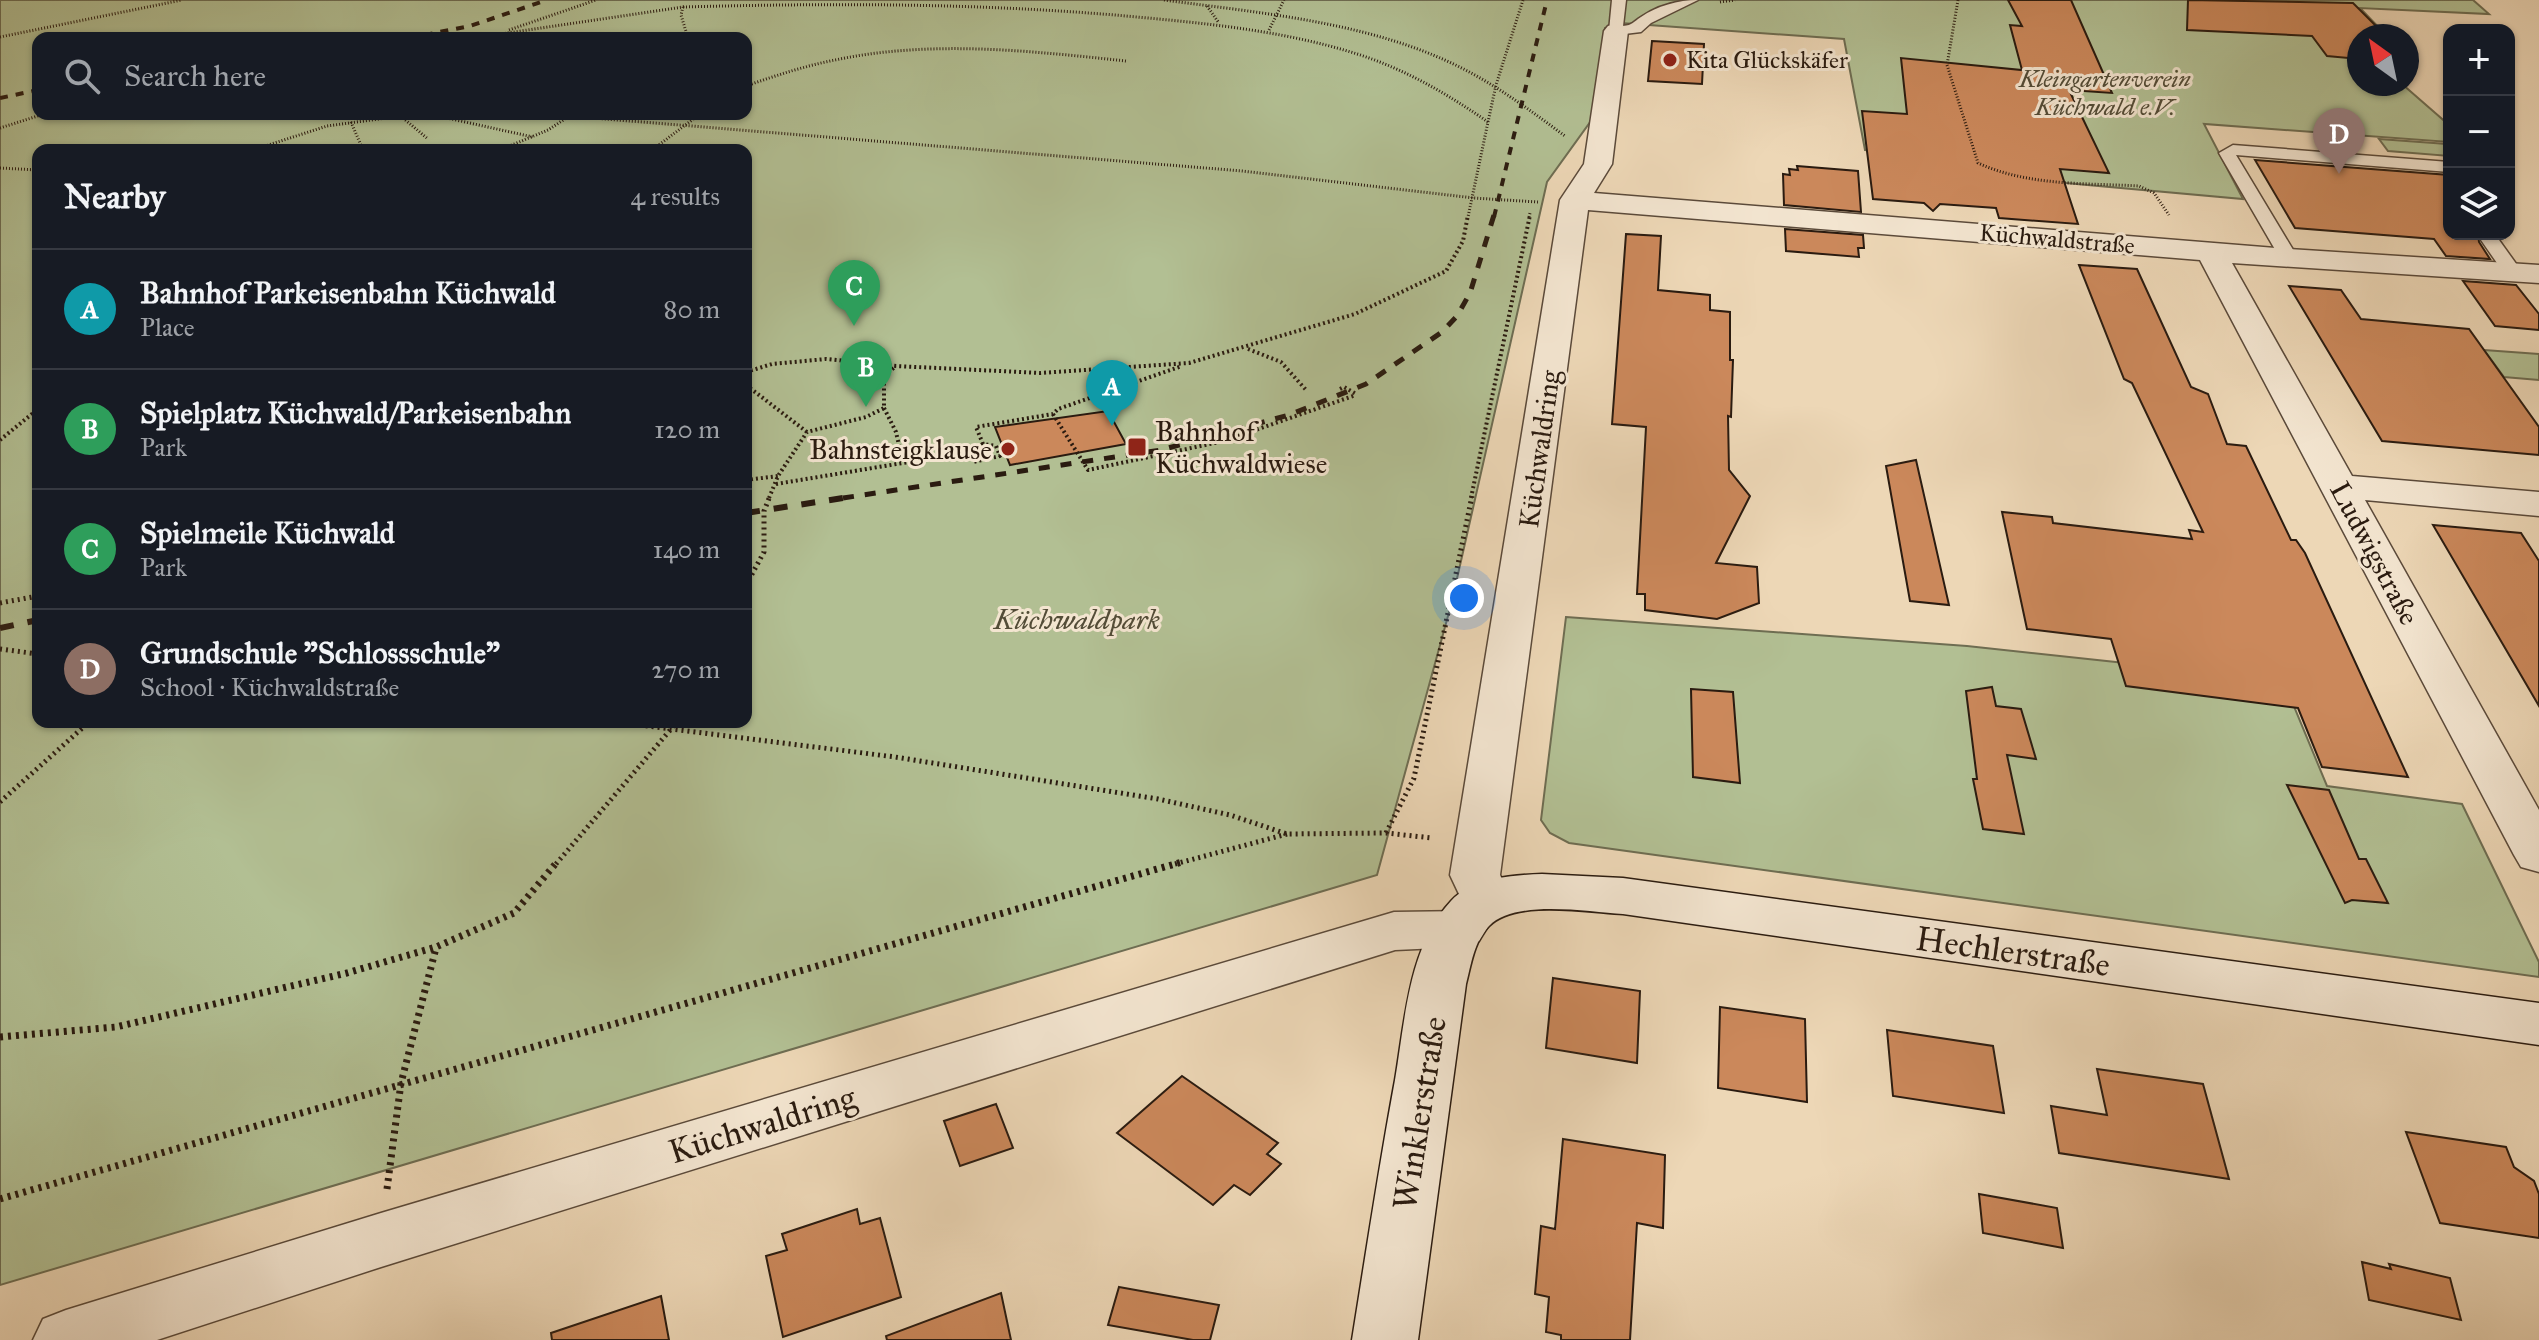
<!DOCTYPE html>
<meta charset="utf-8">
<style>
:root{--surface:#171b24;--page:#20242c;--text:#f1f3f6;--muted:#9ea1a6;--line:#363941;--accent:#2563eb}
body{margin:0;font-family:"IM FELL Great Primer",serif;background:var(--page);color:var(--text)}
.controls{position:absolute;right:24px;top:24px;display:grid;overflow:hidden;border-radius:16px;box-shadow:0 2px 6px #0004}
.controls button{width:72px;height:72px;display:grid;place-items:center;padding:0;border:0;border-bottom:2px solid var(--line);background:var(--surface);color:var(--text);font:40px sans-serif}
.compass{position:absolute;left:2347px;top:24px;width:72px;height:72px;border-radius:50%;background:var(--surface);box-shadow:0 2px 6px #0004;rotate:327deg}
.you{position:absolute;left:1464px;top:598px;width:28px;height:28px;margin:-20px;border:6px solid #fff;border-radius:50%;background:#1a73e8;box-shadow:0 0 0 12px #1a73e833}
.badge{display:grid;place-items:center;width:52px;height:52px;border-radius:50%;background:var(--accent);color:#fff;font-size:26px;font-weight:700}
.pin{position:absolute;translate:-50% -66px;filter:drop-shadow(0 2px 4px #0008)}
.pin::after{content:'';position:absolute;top:42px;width:28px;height:24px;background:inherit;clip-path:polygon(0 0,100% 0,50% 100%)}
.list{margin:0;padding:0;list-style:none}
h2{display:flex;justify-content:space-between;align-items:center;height:104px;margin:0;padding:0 32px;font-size:34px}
h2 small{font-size:26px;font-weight:400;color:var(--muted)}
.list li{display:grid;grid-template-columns:52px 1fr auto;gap:24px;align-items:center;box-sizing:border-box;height:120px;padding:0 32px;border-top:2px solid var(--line)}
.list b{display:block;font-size:30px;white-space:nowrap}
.list p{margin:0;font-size:26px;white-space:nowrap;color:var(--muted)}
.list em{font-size:26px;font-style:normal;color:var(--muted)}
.icon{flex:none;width:44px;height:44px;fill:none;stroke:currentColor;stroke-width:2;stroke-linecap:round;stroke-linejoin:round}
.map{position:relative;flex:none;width:2539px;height:1340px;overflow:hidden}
.search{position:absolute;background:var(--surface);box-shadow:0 2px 6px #0004;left:32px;top:32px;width:720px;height:88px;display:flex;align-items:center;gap:20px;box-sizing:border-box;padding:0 28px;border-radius:16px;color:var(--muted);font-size:30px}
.panel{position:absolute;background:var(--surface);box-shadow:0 2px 6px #0004;left:32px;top:144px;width:720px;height:584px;border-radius:16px}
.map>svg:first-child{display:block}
.green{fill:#b2bf93;stroke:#6e6d52;stroke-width:2;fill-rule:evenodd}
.building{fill:#cb885b;stroke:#2a1b10;stroke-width:2}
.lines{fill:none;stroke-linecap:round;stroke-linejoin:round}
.service-casing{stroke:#5b4a3a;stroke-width:3}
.minor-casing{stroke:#5b4a3a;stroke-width:3}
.secondary-casing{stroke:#2a1b10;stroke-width:3}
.path-far3{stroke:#2a1b10;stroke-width:3;stroke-dasharray:1 2;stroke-linecap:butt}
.path-far2{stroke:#2a1b10;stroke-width:4;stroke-dasharray:2 3;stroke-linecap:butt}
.path-far1{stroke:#2a1b10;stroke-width:5;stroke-dasharray:2 4;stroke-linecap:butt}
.path{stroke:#2a1b10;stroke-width:7;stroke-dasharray:3 5;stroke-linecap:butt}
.service{fill:#f3e5d0;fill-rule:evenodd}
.minor{fill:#f3e5d0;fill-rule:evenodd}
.secondary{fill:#f3e5d0;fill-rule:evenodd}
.rail-far2{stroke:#2a1b10;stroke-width:4;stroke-dasharray:8 8;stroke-linecap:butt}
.rail-far1{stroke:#2a1b10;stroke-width:5;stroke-dasharray:11 11;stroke-linecap:butt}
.rail{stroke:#2a1b10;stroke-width:6;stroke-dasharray:14 14;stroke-linecap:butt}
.poi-dot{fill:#8f2418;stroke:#f3e5d0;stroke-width:3}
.labels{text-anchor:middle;stroke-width:6;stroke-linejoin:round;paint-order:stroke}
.far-poi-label{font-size:24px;fill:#2a1b10;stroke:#f3e5d0;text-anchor:start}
.far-park-label{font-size:24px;font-style:italic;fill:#534c37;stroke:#f3e5d0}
.far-street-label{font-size:24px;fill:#2a1b10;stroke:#f3e5d0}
.poi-label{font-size:28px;fill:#2a1b10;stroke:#f3e5d0;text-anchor:start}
.street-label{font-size:28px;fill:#2a1b10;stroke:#f3e5d0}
.park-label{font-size:28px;font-style:italic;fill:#534c37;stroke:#f3e5d0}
.near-street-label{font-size:34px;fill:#2a1b10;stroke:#f3e5d0}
</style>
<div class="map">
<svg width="2539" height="1340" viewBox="0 0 2539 1340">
<rect width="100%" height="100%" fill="#edd7b6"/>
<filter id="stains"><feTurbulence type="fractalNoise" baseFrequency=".0025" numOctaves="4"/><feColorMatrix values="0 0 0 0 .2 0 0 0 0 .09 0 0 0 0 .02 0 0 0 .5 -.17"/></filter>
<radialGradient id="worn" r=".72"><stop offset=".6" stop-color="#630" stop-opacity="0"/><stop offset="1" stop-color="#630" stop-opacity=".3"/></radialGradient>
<g class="green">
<path d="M0 0H2473L2489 14 2360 8 2385 34 2391 36H2359V84H2402L2449 125V142L2204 124 2243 199 1921 170 1918 154 1865 150 1844 39 1621 23 1605 28 1593 118 1547 182 1451 605 1377 875 0 1285ZM38 38H746V114H38ZM38 150H746V722H38Z"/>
<polygon points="2379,139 2447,144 2449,156 2388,151"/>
<polygon points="2484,350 2539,354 2539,380 2504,377"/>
<polygon points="1566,617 1967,646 2283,680 2327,786 2462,804 2539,962 2539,977 1569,843 1550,833 1541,820"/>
</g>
<g class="building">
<polygon points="2008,0 2071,0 2112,93 2069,90 2109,173 2060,169 2078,224 1999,218 1996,208 1940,204 1933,211 1924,203 1873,199 1862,111 1907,114 1901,58 2022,70 2010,25 2022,26"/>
<polygon points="2188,0 2353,3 2386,36 2359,36 2359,59 2327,56 2312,36 2187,30"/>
<polygon points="1652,41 1704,44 1702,84 1648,81"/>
<polygon points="2255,160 2449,175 2449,234 2478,234 2479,242 2490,259 2446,256 2434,239 2295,228"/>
<polygon points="1797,166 1858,171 1861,212 1784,205 1783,174 1790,175 1789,169 1798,170"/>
<polygon points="1785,229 1863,235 1864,248 1858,248 1859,257 1786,251"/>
<polygon points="1626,234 1661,236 1658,290 1710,295 1710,310 1730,312 1730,360 1733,360 1731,417 1728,416 1729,470 1750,496 1716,563 1757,567 1759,603 1717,619 1645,610 1645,594 1637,594 1646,427 1612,424"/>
<polygon points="2079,265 2137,269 2191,387 2208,394 2227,444 2246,446 2291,540 2296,540 2305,553 2408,777 2322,767 2298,708 2126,686 2111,639 2027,629 2002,512 2052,517 2053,523 2192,539 2189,530 2203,532 2132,383 2124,379"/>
<polygon points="2463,281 2516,285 2539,314 2539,330 2495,326"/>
<polygon points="2289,286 2341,290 2361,319 2469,329 2539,427 2539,455 2382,441"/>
<polygon points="1108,411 1126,444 1010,465 995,427"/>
<polygon points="1916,460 1949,605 1910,601 1886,466"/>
<polygon points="2433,525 2521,533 2539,561 2539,706"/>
<polygon points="1992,687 1996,706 2021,709 2036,759 2007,755 2024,834 1983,829 1973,779 1977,779 1966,691"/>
<polygon points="1691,689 1733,692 1740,783 1693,777"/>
<polygon points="2287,785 2329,790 2359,859 2366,859 2388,903 2352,900 2345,903"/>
<polygon points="1553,978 1640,991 1637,1063 1546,1048"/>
<polygon points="1720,1007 1805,1019 1807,1102 1718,1088"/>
<polygon points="1887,1030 1993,1046 2004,1113 1893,1096"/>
<polygon points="2097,1069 2203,1084 2229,1179 2059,1153 2051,1106 2107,1115"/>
<polygon points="1182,1076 1278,1143 1267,1154 1281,1164 1250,1195 1234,1185 1213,1205 1117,1133"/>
<polygon points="996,1104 1013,1148 960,1166 944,1121"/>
<polygon points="2406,1132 2506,1147 2514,1167 2534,1181 2539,1194 2539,1238 2440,1223"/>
<polygon points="1563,1139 1665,1155 1663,1228 1637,1223 1630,1340 1561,1340 1561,1335 1546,1332 1549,1297 1535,1294 1541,1226 1555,1229"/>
<polygon points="1979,1194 2057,1208 2063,1248 1983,1233"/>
<polygon points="857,1209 860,1224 880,1218 901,1297 783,1337 766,1256 787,1250 782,1234"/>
<polygon points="2362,1262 2391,1269 2389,1264 2450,1278 2461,1320 2369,1300"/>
<polygon points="1119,1287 1219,1305 1210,1340 1193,1340 1108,1325"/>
<polygon points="1001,1293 1011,1340 887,1340 886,1336"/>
<polygon points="661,1296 669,1340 552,1340 551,1333"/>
</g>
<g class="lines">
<defs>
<g id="service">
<path d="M1612 0H1626L1623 26C1633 25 1633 22 1641 17 1657 6 1678 0 1698 0L1651 23 1641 32 1616 35 1609 31Z"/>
<polygon points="2233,145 2449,162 2449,172 2236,155 2298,258 2289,263 2280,258 2219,153"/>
<polygon points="2483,234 2501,234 2499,240 2522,272 2520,276 2506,276 2481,240"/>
</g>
<polygon id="minor" points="1616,24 1624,26 1628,31 1612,164 1594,193 2289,249 2539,265 2539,283 2232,263 2352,476 2539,492 2539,516 2365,500 2539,810 2539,872 2521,867 2514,855 2200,260 1588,210 1500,875 1513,901 1505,914 1487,919 1481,918 1487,928 1479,941 1461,947 1395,950 381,1267 157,1340 33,1340 43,1319 66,1310 381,1213 1394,912 1467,911 1450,875 1560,200 1584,164 1604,31 1608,26"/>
<path id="secondary" d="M1542 874 1623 878 2539 1003V1045L1623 914C1587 912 1515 899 1489 926 1474 941 1471 965 1466 984L1418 1340H1352C1366 1253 1379 1166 1395 1080 1405 1022 1408 947 1451 901 1472 878 1513 875 1542 874Z"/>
</defs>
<use href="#service" class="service-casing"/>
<use href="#minor" class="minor-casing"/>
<use href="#secondary" class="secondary-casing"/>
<g class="path-far3">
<path d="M1164 0C1268 14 1380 23 1473 74 1506 92 1535 114 1565 136"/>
<path d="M1958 0 1947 65 1978 163C2028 186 2085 183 2139 186L2154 193 2169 215"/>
<polyline points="1720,2 1735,0"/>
<polyline points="1207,6 1219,23"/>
<path d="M683 7C831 3 979 3 1126 16 1203 23 1280 30 1354 53 1403 68 1446 93 1488 122L1468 217"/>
<polyline points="509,30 596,0"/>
<polyline points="1269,30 1284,0"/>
<polyline points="487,36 683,7 681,15 688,38"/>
<polyline points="0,37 182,0"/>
<polyline points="469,38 488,36"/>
<path d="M746 86C777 75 808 65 840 59 934 40 1032 51 1126 61"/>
<polyline points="429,114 533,137"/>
<polyline points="569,116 1242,171 1474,198 1538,202"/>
<polyline points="403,118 428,139"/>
<polyline points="351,122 363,150"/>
<polyline points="1488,122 1496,85 1523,0"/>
<polyline points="0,128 44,114"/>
<polyline points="253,150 327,126 416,114"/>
<polyline points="500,150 548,130 571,115"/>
<polyline points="652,150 700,114"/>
<polyline points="0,168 38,170"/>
<polyline points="1529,217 1530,213"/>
</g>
<g class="path-far2">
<polyline points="1248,349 1281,362 1307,391"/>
<polyline points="746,372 772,364 826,359 896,366 1040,373 1189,363 1355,314 1446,271 1463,241 1468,215"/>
<polyline points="746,385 807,432"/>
<polyline points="1340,389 1344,387 1356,394"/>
<polyline points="884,408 896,432 903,463"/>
<polyline points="1053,414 1088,470 1224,441 1356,395"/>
<polyline points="0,440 38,409"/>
<polyline points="983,444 976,427 1053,414 1058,409 1182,366"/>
<polyline points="746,480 778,476"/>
<polyline points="776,484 969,452 983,444 996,446 1000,456 973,462"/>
<polyline points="769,498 778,476 807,432 866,417 884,408 884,376 896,366"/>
<polyline points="1471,498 1530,215"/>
</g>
<g class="path-far1">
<polyline points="746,585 764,552 764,511 770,496"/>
<polyline points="0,603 38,596"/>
<polyline points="0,649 38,654"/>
<polyline points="616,722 895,757 1158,799 1230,815 1287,834 1386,833 1432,838"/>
<polyline points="0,802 89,722"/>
<polyline points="1386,833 1414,778 1472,496"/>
<polyline points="556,864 677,722"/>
<polyline points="1175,864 1287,834"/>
</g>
<g class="path">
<polyline points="0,1037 116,1027 347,973 436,947 514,913 557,862"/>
<polyline points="387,1189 401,1083 436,948"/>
<polyline points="0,1199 1182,862"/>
</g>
<use href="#service" class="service"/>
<use href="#minor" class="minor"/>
<use href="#secondary" class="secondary"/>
<g class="rail-far2">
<polyline points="409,38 470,26 547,0"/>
<polyline points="0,98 38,90"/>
<polyline points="1494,217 1547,0"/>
</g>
<polyline class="rail-far1" points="843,498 1161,450 1289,415 1366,384 1442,332 1457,316 1470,293 1494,215"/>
<g class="rail">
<polyline points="746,513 856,496"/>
<polyline points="0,628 38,620"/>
</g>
</g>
<g class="poi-dot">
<circle cx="1670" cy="60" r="8"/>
<rect x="1127" y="437" width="20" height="20" rx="4"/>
<circle cx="1008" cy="449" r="8"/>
</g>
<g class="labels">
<g class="far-poi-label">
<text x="1686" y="68">Kita Glückskäfer</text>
</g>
<g class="far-park-label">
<text x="2105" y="87">Kleingartenverein<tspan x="2105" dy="28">Küchwald e.V.</tspan></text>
</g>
<g class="far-street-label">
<text transform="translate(2057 239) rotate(5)" y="8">Küchwaldstraße</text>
</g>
<g class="poi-label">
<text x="1155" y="441">Bahnhof<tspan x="1155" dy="32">Küchwaldwiese</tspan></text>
<text x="992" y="459" text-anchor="end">Bahnsteigklause</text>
</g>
<g class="street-label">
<text transform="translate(1539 449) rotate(-82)" y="10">Küchwaldring</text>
<text transform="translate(2375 553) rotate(62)" y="10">Ludwigstraße</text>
</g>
<g class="park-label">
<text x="1077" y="629">Küchwaldpark</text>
</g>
<g class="near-street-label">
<text transform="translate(2013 951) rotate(8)" y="12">Hechlerstraße</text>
<text transform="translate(1419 1113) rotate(-81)" y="12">Winklerstraße</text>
<text transform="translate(762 1124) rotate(-17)" y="12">Küchwaldring</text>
</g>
</g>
<rect width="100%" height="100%" filter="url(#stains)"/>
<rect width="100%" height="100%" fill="url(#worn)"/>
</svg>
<div class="controls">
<button>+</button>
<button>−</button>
<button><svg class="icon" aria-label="layers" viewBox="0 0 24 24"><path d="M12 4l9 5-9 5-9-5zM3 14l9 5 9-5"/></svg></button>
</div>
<svg class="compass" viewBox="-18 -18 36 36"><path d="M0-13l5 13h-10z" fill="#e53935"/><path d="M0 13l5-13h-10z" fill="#9ea1a6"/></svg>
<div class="you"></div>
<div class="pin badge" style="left:1112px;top:426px;background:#0f9aa8">A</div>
<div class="pin badge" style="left:866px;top:407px;background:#2e9e5b">B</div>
<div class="pin badge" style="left:854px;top:326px;background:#2e9e5b">C</div>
<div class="pin badge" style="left:2339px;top:174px;background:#8d6e63">D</div>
<div class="search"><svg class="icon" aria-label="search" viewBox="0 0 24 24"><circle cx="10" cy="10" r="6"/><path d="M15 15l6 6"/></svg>Search here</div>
<section class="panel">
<h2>Nearby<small>4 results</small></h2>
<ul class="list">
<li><span class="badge" style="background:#0f9aa8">A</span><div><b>Bahnhof Parkeisenbahn Küchwald</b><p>Place</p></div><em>80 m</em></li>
<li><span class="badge" style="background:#2e9e5b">B</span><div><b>Spielplatz Küchwald/Parkeisenbahn</b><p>Park</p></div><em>120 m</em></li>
<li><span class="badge" style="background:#2e9e5b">C</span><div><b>Spielmeile Küchwald</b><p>Park</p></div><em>140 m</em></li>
<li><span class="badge" style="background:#8d6e63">D</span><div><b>Grundschule &quot;Schlossschule&quot;</b><p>School · Küchwaldstraße</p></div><em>270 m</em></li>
</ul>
</section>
</div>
